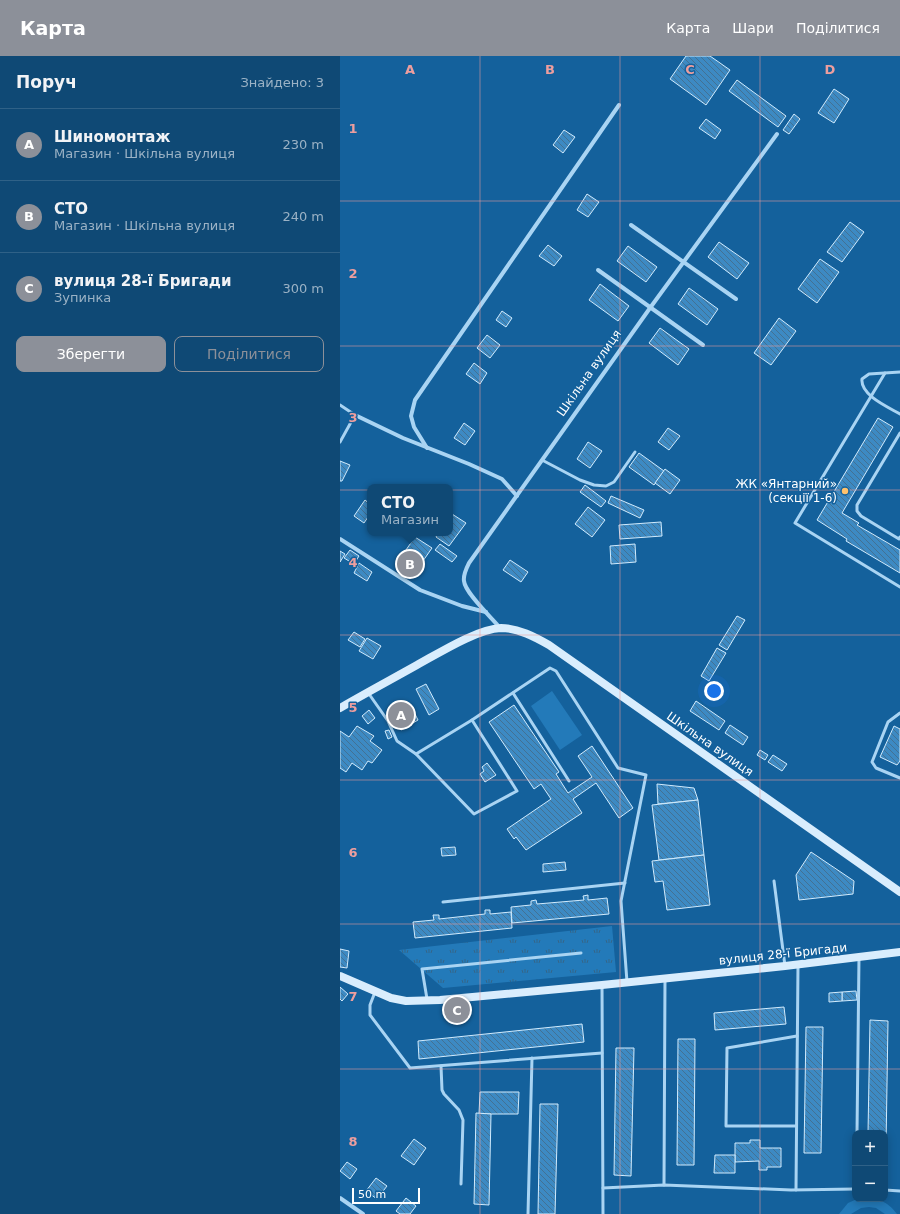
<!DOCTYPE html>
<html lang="uk">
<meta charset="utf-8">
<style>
:root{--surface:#0f4975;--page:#1d537d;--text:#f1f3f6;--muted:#9bb2c5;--line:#2f6187;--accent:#8c9099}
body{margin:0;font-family:"DejaVu Sans",sans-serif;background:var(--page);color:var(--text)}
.controls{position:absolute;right:12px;bottom:12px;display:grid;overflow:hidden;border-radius:8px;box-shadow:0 2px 10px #0003}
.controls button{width:36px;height:36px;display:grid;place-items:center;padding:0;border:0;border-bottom:1px solid var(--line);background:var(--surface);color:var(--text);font:20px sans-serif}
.scale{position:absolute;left:12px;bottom:10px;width:68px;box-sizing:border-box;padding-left:4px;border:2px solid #fff;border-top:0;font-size:11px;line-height:14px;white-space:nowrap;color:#fff;-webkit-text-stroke:3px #14619c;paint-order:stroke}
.you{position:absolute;left:374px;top:635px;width:14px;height:14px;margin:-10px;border:3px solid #fff;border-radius:50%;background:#1a73e8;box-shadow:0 0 0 6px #1a73e833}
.badge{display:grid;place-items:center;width:26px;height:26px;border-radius:50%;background:var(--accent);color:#fff;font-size:13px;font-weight:700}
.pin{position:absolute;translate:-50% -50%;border:2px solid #fff;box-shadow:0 1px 4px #0006}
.popup{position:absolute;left:27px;top:428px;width:86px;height:52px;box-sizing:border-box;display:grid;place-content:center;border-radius:8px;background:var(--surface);filter:drop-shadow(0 1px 3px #0005);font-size:13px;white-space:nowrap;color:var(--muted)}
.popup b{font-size:15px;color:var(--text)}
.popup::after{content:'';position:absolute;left:50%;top:100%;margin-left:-8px;border:8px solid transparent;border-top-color:var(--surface)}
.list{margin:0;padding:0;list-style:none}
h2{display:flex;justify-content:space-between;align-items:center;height:52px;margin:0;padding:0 16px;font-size:17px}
h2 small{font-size:13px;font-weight:400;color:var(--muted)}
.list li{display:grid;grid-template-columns:26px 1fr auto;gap:12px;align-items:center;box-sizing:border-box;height:72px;padding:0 16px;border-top:1px solid var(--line)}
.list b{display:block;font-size:15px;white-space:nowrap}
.list p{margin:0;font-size:13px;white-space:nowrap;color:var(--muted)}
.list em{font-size:13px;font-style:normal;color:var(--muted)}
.actions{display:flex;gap:8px;padding:12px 16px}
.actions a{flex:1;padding:9px 0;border:1px solid var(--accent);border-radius:8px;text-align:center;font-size:14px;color:var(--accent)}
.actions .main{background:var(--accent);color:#fff}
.map{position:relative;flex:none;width:560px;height:1158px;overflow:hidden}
header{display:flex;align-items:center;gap:24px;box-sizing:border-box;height:56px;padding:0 20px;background:var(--accent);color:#fff}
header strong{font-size:19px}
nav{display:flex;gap:22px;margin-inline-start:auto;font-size:14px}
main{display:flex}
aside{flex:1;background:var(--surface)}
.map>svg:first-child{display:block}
.grass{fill:url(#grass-tufts)}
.garden{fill:#237ab9}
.building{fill:url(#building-back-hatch);stroke:#d1ebfd}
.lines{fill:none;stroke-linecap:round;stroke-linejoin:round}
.lane{stroke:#a9d4f3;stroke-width:3}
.street{stroke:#a9d4f3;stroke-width:4}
.secondary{stroke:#d9edfd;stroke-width:8}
.grid{fill:none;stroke:#ed9e9e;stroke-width:1;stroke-opacity:0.55}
.poi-dot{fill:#ffc26c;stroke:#14619c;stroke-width:1.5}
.labels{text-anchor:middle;stroke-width:3;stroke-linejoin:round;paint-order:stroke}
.street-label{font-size:12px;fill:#fff;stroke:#14619c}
.poi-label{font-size:12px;fill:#fff;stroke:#14619c;text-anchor:end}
.grid-label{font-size:13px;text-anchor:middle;font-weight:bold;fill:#ed9e9e;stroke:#14619c;stroke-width:3;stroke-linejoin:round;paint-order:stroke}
</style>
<header>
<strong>Карта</strong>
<nav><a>Карта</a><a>Шари</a><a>Поділитися</a></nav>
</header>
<main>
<aside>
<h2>Поруч<small>Знайдено: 3</small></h2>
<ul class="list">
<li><span class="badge">A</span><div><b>Шиномонтаж</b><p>Магазин · Шкільна вулиця</p></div><em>230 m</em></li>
<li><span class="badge">B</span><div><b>СТО</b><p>Магазин · Шкільна вулиця</p></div><em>240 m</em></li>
<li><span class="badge">C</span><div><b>вулиця 28-ї Бригади</b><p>Зупинка</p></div><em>300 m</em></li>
</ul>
<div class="actions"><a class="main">Зберегти</a><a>Поділитися</a></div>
</aside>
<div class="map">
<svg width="560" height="1158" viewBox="0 0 560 1158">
<defs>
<pattern id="grass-tufts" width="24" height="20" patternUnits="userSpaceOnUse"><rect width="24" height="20" fill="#237ab9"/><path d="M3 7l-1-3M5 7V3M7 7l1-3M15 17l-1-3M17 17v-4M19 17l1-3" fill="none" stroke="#356588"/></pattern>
<pattern id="building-back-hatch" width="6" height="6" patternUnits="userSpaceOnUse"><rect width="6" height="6" fill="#3d8ac3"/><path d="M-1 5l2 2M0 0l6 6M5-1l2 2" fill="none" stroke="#437193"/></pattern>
</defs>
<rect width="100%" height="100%" fill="#14619c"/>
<polygon class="grass" points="272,870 276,916 103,932 59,894"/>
<g class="garden">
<polygon points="212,635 242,679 220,694 191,650"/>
<path d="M517 1143C536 1143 545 1142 557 1158H545L536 1152 529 1151 521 1152 511 1158H499L508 1147Z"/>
</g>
<g class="building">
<polygon points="346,0 370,0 390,14 366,49 330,23"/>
<polygon points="397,24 446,60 438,71 389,35"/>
<polygon points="494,33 509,43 494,67 478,57"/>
<polygon points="454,58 460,63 449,78 443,74"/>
<polygon points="366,63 381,74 375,83 359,72"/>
<polygon points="224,74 235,81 223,97 213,89"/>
<polygon points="247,138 259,146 248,161 237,154"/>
<polygon points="510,166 524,176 502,206 487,196"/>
<polygon points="379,186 409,207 397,223 368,201"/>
<polygon points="208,189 222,200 214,210 199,200"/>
<polygon points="288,190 317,211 306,226 277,205"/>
<polygon points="480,203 499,216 477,247 458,233"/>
<polygon points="260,228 289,250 278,265 249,244"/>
<polygon points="349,232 378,253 367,269 338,248"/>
<polygon points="162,255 172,262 166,271 156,264"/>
<polygon points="439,262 456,275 431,309 414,297"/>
<polygon points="320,272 349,293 338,309 309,287"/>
<polygon points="147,279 160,289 150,302 137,292"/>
<polygon points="134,307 147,317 140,328 126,318"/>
<polygon points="538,362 553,371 502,457 519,467 517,469 560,494 560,517 506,485 507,483 477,464"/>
<polygon points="124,367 135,375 125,389 114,382"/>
<polygon points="328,372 340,380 329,394 318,386"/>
<polygon points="248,386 262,395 250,412 237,403"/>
<polygon points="299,397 324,415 314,429 289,411"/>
<polygon points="0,405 10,409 2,425 0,425"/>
<polygon points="325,413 340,424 330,438 315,427"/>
<polygon points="245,429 266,445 261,451 240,436"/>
<polygon points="271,440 304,454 300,462 268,447"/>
<polygon points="25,444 30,448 30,458 24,467 14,460"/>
<polygon points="248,451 265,464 252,481 235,468"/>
<polygon points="112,458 126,467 109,490 96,481 98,477 110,477 110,460"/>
<polygon points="321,466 322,480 280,483 279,469"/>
<polygon points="75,481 92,492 76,515 59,504"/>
<polygon points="100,488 117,500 112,506 95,494"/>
<polygon points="295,488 296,506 271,508 270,490"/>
<polygon points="10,494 19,500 14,508 4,502"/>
<polygon points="0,495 5,498 0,506"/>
<polygon points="170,504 188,516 181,526 163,514"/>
<polygon points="19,507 32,516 27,525 14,517"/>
<polygon points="397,560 405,564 387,594 379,589"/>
<polygon points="14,576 25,583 20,591 8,584"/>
<polygon points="27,582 41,590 33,603 19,595"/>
<polygon points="377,592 386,597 369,625 361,620"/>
<polygon points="86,628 99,653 89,659 76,633"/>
<polygon points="356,645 385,665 379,674 350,655"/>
<polygon points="59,646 62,651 54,655 52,650"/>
<polygon points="174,649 219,716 216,718 228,737 252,721 238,700 252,690 293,752 279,762 256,727 233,743 242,757 186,794 176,781 174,783 167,773 211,743 201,728 194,733 149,666"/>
<polygon points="29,654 35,662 28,668 22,660"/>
<polygon points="66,657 72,669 61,674 55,662"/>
<polygon points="75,658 78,664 73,667 69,661"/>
<polygon points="390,669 408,681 403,689 385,677"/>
<polygon points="17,670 34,680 30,685 42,694 32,707 28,705 22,714 12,707 6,716 0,712 0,675 9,681"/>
<polygon points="554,670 560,673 560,705 557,709 540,701"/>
<polygon points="49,674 52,681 48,683 45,675"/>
<polygon points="420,694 428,699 425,704 417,699"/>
<polygon points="433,699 447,708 442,715 428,706"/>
<polygon points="147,707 156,719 145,726 140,718 144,715 142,711"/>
<polygon points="317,728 354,732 358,744 318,748"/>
<polygon points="358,744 364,799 319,804 312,749"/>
<polygon points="115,791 116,799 102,800 101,792"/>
<polygon points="471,796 514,825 513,838 459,844 456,819"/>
<polygon points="364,799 370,849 327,854 323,825 315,826 312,805"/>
<polygon points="225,806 226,814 203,816 203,808"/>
<polygon points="248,839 248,844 267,842 269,858 172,867 171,851 191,849 191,845 196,844 197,848 244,844 243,840"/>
<polygon points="145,854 150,854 150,858 171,856 172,872 75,882 73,866 94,864 93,859 99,859 99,863 145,858"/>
<polygon points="0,893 9,895 7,912 0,911"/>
<polygon points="0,931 8,938 2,945 0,943"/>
<polygon points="516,935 517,944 502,945 502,936"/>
<polygon points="502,936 502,945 489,946 489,937"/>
<polygon points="444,951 446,968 375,974 374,957"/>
<polygon points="119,952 119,957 105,959 104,953"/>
<polygon points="530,964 548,965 546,1091 545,1091 545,1077 528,1077"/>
<polygon points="242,968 244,986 79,1003 78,985"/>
<polygon points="466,971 483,971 481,1097 464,1097"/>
<polygon points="338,983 355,983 354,1109 337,1109"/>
<polygon points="276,992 294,992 291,1120 274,1119"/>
<polygon points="140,1036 179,1036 178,1058 139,1058"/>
<polygon points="200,1048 218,1048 215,1158 198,1158"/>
<polygon points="136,1057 151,1058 149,1149 134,1148"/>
<polygon points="74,1083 86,1092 74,1109 61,1100"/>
<polygon points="410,1084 420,1084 420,1092 441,1092 441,1111 427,1111 427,1114 419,1114 419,1105 395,1106 395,1087 410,1087"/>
<polygon points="375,1099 395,1099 395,1117 374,1117"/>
<polygon points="7,1106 17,1113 10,1123 0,1115"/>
<polygon points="36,1122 47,1130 37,1143 26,1135"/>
<polygon points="66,1142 76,1150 70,1158 60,1158 56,1155"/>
</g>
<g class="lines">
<g class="lane">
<path d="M560 316 529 318 522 323C520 339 548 351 560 358"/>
<polyline points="545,317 455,467 560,531"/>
<polyline points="0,349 15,359 0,386"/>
<polyline points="560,377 517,449 517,455 521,460 559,483 560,481"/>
<polyline points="202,404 240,424 254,429 266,430 274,426 295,396"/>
<polyline points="173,637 229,725"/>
<polyline points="29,638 48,665 57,685 76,698 134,758 177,735 132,664"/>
<polyline points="560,657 548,666 532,706 536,712 560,722"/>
<polyline points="76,698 132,664 210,612 216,615 278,712 306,719 281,845 287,926"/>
<polyline points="434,825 445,910"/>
<polyline points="103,846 285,827"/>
<polyline points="262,929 263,1158"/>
<polyline points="35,936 30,949 30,959 70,1012 262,997"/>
<polyline points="87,943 82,913 241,897"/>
<polyline points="101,1010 102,1034 104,1038 119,1054 123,1064 121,1128"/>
<polyline points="456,1070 386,1070 387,992 457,980"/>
<polyline points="517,1077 519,901"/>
<polyline points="324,1129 325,923"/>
<polyline points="263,1132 324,1129 451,1134 515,1133"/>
<polyline points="456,1134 458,910"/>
<polyline points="545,1134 560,1135"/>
<polyline points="188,1158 192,1002"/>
</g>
<g class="street">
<polyline points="291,169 396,243"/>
<polyline points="258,214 363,289"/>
<polyline points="15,359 63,382 129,408 162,423 177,440"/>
<polyline points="87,392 74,371 71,360 75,344 279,49"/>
<polyline points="0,483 80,534 122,550 146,556"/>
<path d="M160 572C152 562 125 537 124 525 123 519 126 513 129 507L310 252 437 78"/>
<polyline points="0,1142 23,1158"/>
</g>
<g class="secondary">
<path d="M0 652C26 637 52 623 77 609 99 597 137 573 161 572 178 572 195 581 209 589L560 836"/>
<polyline points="0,920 51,942 66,945 100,944 262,929 445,910 560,896"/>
</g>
</g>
<path class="grid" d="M140 0V1158M280 0V1158M420 0V1158M0 145H560M0 290H560M0 434H560M0 579H560M0 724H560M0 868H560M0 1013H560"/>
<circle class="poi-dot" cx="505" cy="435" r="4"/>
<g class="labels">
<g class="street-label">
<text transform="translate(249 317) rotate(-55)" y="4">Шкільна вулиця</text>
<text transform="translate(370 688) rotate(35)" y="4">Шкільна вулиця</text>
<text transform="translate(443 898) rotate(-6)" y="4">вулиця 28-ї Бригади</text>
</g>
<g class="poi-label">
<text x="497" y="432">ЖК «Янтарний»<tspan x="497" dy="14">(секції 1-6)</tspan></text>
</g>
</g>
<g class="grid-label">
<text x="70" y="18">A</text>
<text x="210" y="18">B</text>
<text x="350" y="18">C</text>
<text x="490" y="18">D</text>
<text x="13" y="77">1</text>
<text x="13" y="222">2</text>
<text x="13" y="366">3</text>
<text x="13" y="511">4</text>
<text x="13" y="656">5</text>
<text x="13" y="801">6</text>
<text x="13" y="945">7</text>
<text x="13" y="1090">8</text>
</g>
</svg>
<div class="controls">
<button>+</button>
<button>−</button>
</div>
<div class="scale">50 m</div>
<div class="you"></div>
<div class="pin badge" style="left:61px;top:659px">A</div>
<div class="pin badge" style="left:70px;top:508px">B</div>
<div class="popup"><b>СТО</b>Магазин</div>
<div class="pin badge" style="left:117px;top:954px">C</div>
</div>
</main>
